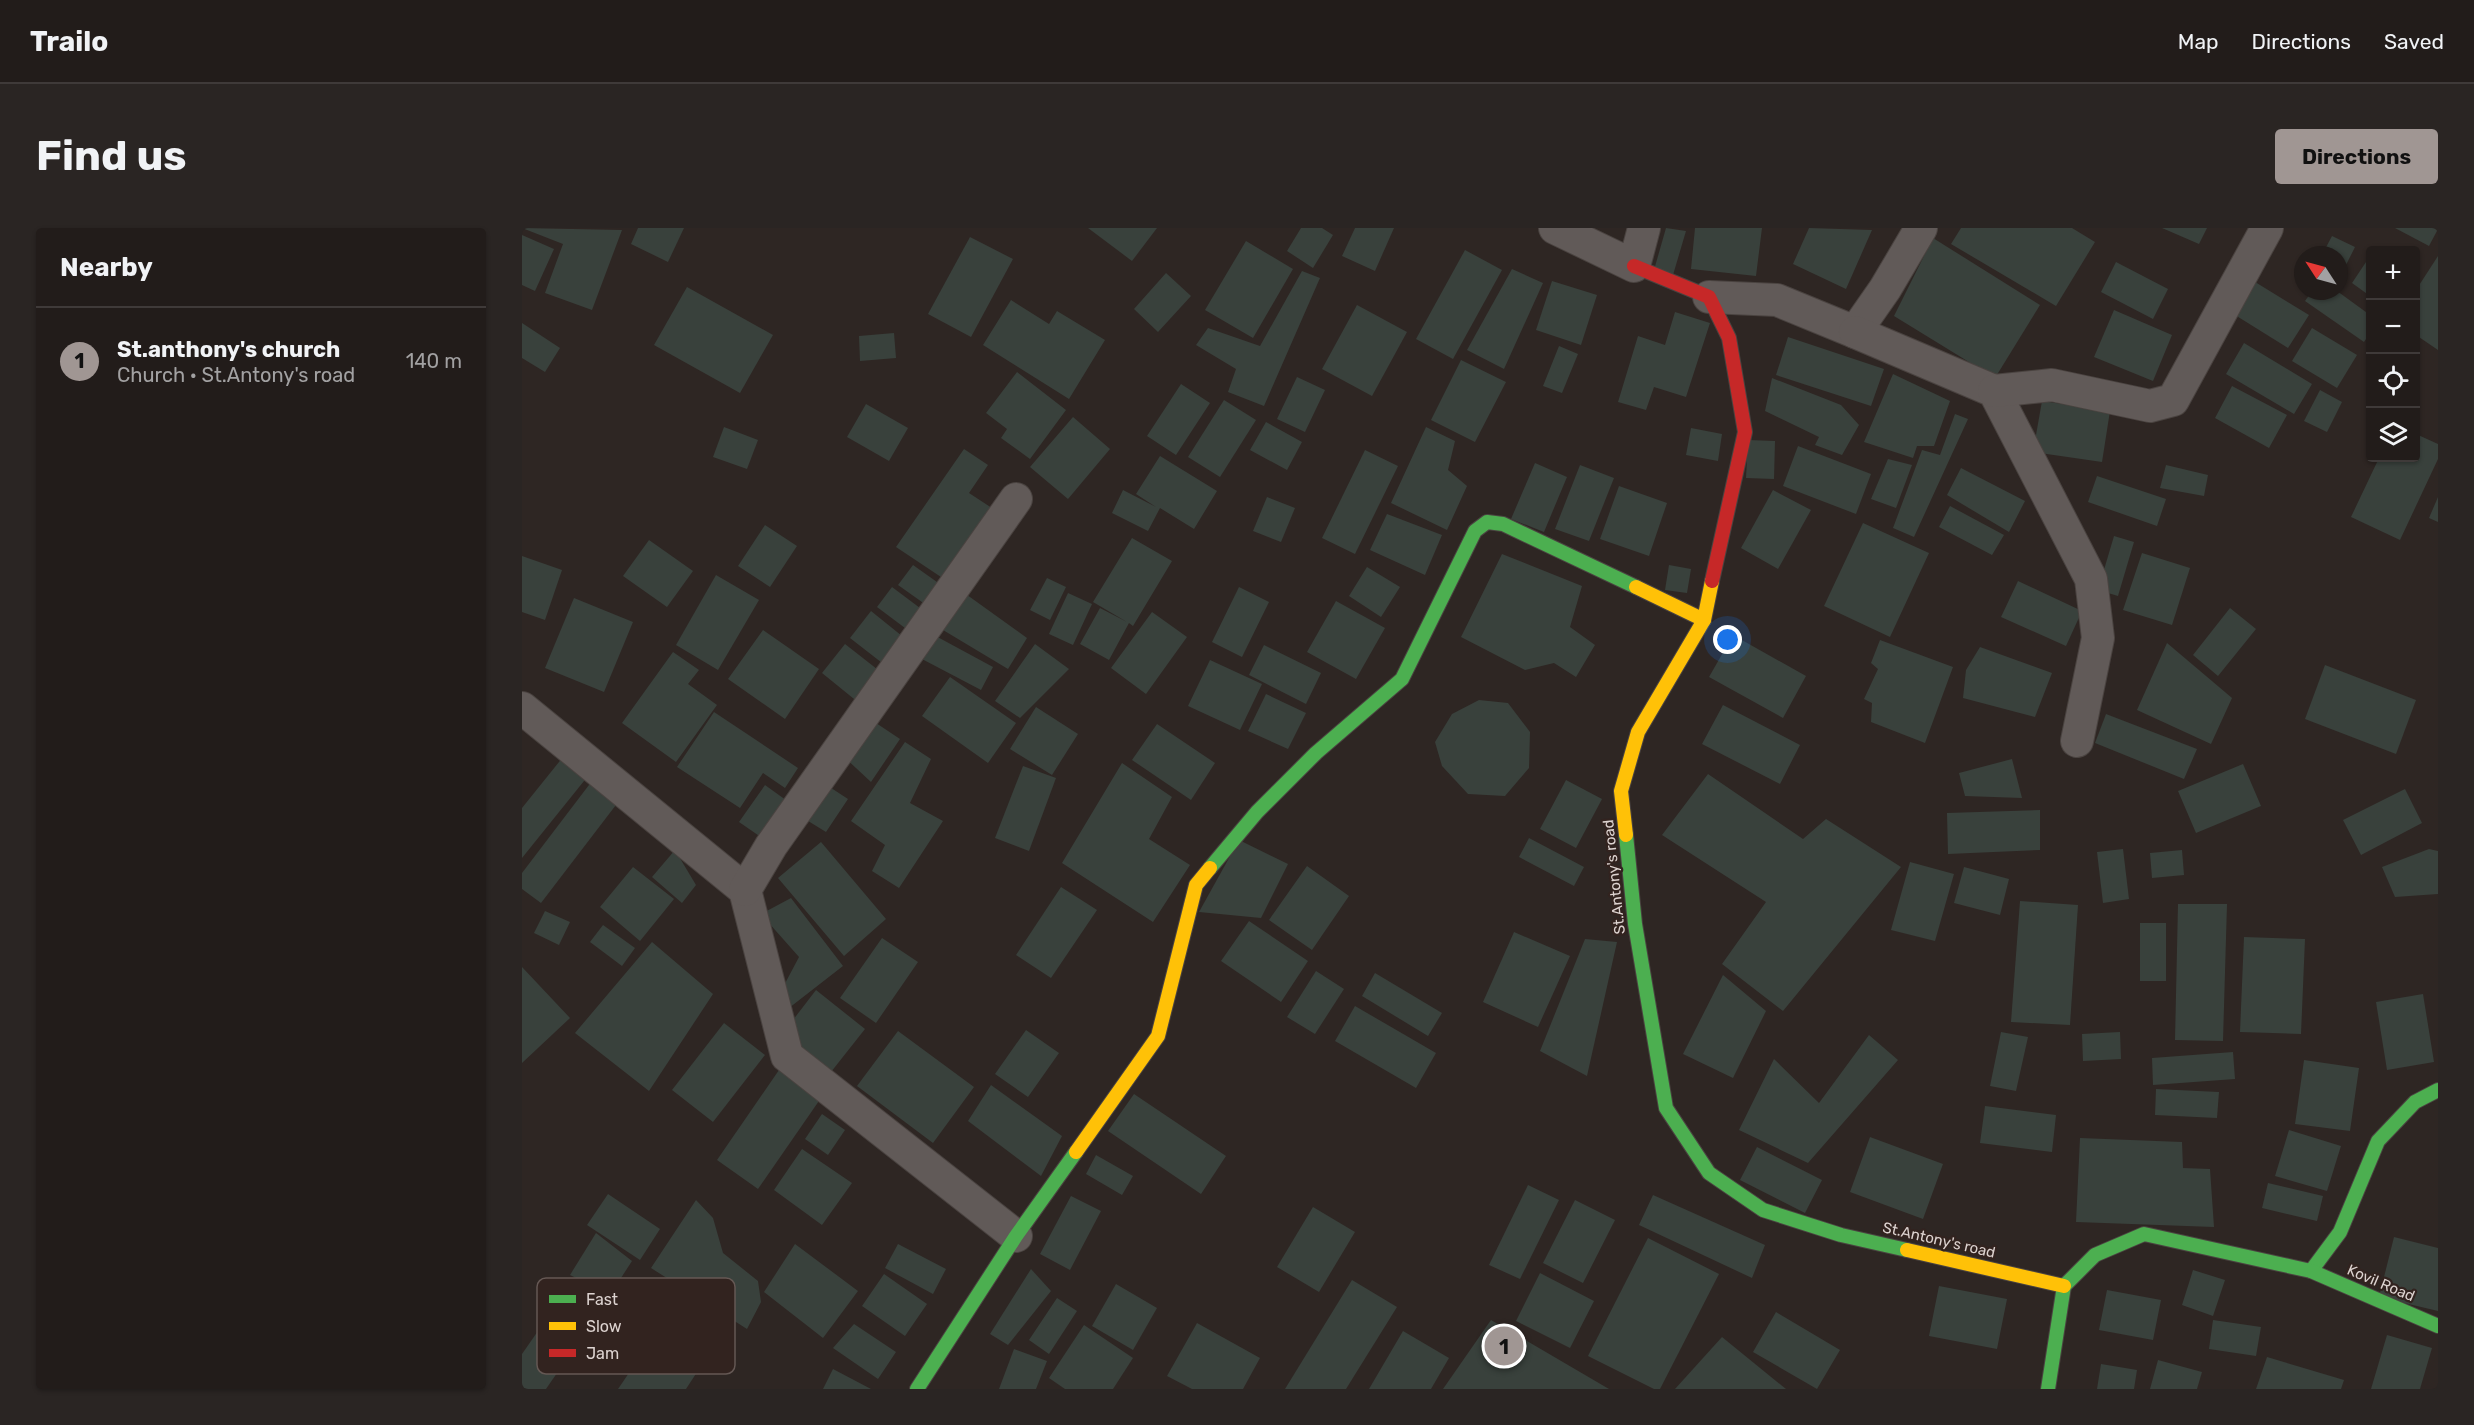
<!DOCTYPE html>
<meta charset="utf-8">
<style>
:root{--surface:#221c1a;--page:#2a2523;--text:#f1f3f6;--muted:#a2a1a2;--line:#3f3a39;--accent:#a09693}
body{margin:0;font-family:Rubik,sans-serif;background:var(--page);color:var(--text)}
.controls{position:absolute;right:18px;top:18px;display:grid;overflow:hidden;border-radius:6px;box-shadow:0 2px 4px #0004}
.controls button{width:54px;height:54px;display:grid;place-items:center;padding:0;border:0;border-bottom:2px solid var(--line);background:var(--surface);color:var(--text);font:30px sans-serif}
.compass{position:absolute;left:1772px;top:18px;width:54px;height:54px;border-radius:50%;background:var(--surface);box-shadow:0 2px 4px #0004;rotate:306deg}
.you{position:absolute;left:1206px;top:412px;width:21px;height:21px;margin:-15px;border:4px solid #fff;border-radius:50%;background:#1a73e8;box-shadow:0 0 0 9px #1a73e833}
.badge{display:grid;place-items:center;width:39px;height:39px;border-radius:50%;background:var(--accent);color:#111;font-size:20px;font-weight:700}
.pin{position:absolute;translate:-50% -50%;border:3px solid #fff;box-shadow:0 2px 6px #0006}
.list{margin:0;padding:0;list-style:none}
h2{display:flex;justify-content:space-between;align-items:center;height:78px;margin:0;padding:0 24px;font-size:26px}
h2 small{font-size:20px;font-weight:400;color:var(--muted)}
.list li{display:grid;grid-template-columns:39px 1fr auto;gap:18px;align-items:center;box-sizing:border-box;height:108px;padding:0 24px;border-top:2px solid var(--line)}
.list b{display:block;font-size:22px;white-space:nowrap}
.list p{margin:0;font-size:20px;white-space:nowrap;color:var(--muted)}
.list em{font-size:20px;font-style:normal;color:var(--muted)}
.icon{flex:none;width:33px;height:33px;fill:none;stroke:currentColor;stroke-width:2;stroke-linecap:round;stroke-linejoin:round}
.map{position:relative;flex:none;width:1916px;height:1161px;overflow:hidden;border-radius:6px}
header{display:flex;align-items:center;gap:36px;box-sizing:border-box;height:84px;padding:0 30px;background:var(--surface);border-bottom:2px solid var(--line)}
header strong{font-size:28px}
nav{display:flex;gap:33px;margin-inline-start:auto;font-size:21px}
.intro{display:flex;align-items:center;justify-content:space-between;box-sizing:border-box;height:144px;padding:0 36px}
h1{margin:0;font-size:42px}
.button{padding:15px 27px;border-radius:6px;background:var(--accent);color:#111;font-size:21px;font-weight:700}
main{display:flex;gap:36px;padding:0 36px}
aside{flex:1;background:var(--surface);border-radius:6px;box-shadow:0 2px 4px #0004}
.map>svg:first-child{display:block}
.building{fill:#39413c}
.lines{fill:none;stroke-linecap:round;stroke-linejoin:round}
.street-casing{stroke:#4a4340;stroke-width:34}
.fast-casing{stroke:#4a4340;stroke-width:16}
.slow-casing{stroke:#4a4340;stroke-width:16}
.jam-casing{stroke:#4a4340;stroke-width:16}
.street{stroke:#615a58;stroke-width:32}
.fast{stroke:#4caf50;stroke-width:14}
.slow{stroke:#ffc107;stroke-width:14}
.jam{stroke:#c62828;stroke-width:14}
.labels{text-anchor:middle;stroke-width:4.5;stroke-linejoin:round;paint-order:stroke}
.street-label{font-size:15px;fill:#ddd3d0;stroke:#32231f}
.key{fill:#32231f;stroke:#655854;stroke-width:1.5}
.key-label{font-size:16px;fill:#ddd3d0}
</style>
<header>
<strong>Trailo</strong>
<nav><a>Map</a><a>Directions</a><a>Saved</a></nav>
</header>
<div class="intro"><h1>Find us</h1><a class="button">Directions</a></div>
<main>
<aside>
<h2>Nearby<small></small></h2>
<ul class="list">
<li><span class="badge">1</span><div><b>St.anthony's church</b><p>Church · St.Antony's road</p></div><em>140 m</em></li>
</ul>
</aside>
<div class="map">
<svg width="1916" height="1161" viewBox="0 0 1916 1161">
<rect width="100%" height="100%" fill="#2e2623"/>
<g class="building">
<polygon points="0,0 100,2 70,82 23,65 41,16"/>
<polygon points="116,0 162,0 146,34 109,16"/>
<polygon points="566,0 635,0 610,33"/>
<polygon points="779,0 800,0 811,7 791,40 765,23"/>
<polygon points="833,0 872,0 853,43 820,28"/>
<polygon points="1144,0 1164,3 1151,47 1132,42"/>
<polygon points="1173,0 1240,0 1234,48 1169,41"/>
<polygon points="1287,0 1350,2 1324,61 1271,36"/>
<polygon points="1439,0 1550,0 1573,14 1534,78 1429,16"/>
<polygon points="1640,0 1685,0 1677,16"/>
<polygon points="1873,0 1916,0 1916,1 1907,18"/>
<polygon points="0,7 32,21 13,63 0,57"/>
<polygon points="1810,8 1833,19 1817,51 1817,27 1800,27"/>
<polygon points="448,9 491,31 449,109 406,86"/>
<polygon points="1411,10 1518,77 1473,150 1372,88"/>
<polygon points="724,13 771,41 731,110 683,82"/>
<polygon points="943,22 980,42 931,131 894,111"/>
<polygon points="1848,28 1848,68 1830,55"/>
<polygon points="1916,28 1916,122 1894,107 1894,62"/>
<polygon points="1594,34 1646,61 1631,91 1579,64"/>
<polygon points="990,41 1021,55 982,141 945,122"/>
<polygon points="780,43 798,50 742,178 706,164 714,141 674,117 686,100 738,118"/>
<polygon points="644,45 669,68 636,104 612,81"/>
<polygon points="1725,49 1787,87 1766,120 1705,82"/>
<polygon points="1030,53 1075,67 1059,117 1014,102"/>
<polygon points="165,59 251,107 218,165 132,117"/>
<polygon points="1790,63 1815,63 1848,87 1848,105 1842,114 1783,73"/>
<polygon points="489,72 527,96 535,83 583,112 547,171 461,117"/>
<polygon points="835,77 885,104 850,168 800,141"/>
<polygon points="1592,82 1650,107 1631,153 1572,129"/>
<polygon points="1153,84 1188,95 1164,169 1132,159 1124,182 1096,174 1116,108 1143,117"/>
<polygon points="0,95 38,120 23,144 0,130"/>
<polygon points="1790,100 1835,127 1815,160 1770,133"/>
<polygon points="372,105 374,130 338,133 337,108"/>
<polygon points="1266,109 1362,141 1349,178 1254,147"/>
<polygon points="1722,115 1790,156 1772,186 1704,146"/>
<polygon points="1037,118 1056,126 1040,165 1021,158"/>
<polygon points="939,132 984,154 953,214 909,192"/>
<polygon points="495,144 544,182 508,231 479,210 485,201 464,185"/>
<polygon points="1371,146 1428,173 1412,218 1395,218 1391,230 1342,214"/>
<polygon points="775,149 803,162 783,204 755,191"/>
<polygon points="1250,150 1319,177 1337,197 1320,227 1293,217 1297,209 1243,183"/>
<polygon points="659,156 688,175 654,227 625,208"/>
<polygon points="1710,158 1765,187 1747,220 1693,190"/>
<polygon points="1798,162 1820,174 1805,204 1782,193"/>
<polygon points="702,172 734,192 698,249 666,229"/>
<polygon points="1520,173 1588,183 1580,234 1511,224"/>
<polygon points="344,176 386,200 367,233 325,209"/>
<polygon points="1433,186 1446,191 1392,309 1371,300 1400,222 1418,227"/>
<polygon points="551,189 588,221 546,271 508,239"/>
<polygon points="744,194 780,214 765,242 728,222"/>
<polygon points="202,199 236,212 225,241 191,229"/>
<polygon points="904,199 933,213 926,242 945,258 925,302 869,275"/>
<polygon points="1169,200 1200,206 1196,233 1164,227"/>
<polygon points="1894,206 1916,216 1916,231 1878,312 1829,289 1857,230 1894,230"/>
<polygon points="1226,212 1253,213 1252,251 1224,250"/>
<polygon points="1276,218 1349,246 1334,286 1261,258"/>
<polygon points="442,221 466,237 447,265 476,284 428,355 374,319"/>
<polygon points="843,222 876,238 833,326 800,310"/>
<polygon points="638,228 695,263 672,301 638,280 626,303 590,285 601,262 634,279 614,266"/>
<polygon points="1366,231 1390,237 1374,280 1349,271"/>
<polygon points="1013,235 1045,249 1022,304 989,291"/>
<polygon points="1058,237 1092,250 1067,313 1033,301"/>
<polygon points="1644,237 1686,247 1682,268 1638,260"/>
<polygon points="1439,240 1503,273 1487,304 1425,267"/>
<polygon points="1575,248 1644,271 1635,298 1566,274"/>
<polygon points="1097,258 1145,275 1127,328 1078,311"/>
<polygon points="1251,262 1289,282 1256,341 1219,320"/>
<polygon points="745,269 773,280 759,314 731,303"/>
<polygon points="1916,269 1916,294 1907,290"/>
<polygon points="1428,278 1482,307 1470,327 1417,299"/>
<polygon points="865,286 920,307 903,347 848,322"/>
<polygon points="1341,295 1407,325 1368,409 1302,378"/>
<polygon points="243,297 275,318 248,359 216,338"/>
<polygon points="1592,308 1612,314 1596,368 1576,362"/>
<polygon points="610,310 650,333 611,398 607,395 587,432 558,416 578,380 605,394 571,374"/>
<polygon points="127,312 171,343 145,379 101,348"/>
<polygon points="1620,325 1668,340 1650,397 1601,382"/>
<polygon points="980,326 1060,358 1048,399 1073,417 1054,449 1032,435 1003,442 939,409"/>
<polygon points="0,328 40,342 23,392 0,384"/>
<polygon points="391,337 422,359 407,379 376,357"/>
<polygon points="1147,337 1169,341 1165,365 1143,362"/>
<polygon points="845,339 878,359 859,389 827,368"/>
<polygon points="194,347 237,372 196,442 154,417"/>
<polygon points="525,350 544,359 528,392 508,382"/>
<polygon points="1496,353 1560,383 1544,418 1479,389"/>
<polygon points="370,359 402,383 387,403 355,379"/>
<polygon points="717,359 747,374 720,429 690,414"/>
<polygon points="441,364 505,410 486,441 416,399"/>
<polygon points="546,365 570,376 551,417 527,406"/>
<polygon points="52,370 111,394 82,464 23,440"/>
<polygon points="814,373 863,400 834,451 785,424"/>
<polygon points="1708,380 1734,401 1696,448 1671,427"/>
<polygon points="349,383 385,412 364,438 328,410"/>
<polygon points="630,384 665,409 624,466 589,440"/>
<polygon points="241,402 297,441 263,491 206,451"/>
<polygon points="410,406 471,439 459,462 398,430"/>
<polygon points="1211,407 1284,448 1261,490 1187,449"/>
<polygon points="1358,412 1431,439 1403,515 1349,494 1350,475 1342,471 1356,441 1349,435"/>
<polygon points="1645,415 1710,470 1689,516 1615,482"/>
<polygon points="323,416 360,445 337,475 300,445"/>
<polygon points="513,416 547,441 498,490 473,473"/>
<polygon points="742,417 799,445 784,476 727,447"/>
<polygon points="1458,419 1530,445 1513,489 1441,470 1444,442"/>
<polygon points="151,424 177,442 166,456 195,477 154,534 100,495"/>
<polygon points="688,432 740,456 718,502 666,478"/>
<polygon points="1803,437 1894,472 1874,526 1783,491"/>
<polygon points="428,449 494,495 466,535 400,488"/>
<polygon points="744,466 784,485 766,521 726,503"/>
<polygon points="957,472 986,475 1008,504 1007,540 983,568 946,566 920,538 913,514 930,486"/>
<polygon points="1201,477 1278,517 1258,556 1180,516"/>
<polygon points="514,479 556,506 530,547 488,521"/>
<polygon points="192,484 276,540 263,560 241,545 218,580 155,539"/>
<polygon points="1584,486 1675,521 1662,551 1573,515"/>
<polygon points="345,489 378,511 349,554 320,527"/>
<polygon points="635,496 693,535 669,572 610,532"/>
<polygon points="383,514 409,531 388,575 421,593 377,660 350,643 363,617 329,593"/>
<polygon points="41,529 66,548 0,630 0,580"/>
<polygon points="1490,531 1500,570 1443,568 1437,545"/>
<polygon points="600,535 650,569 627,611 668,637 631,694 540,635"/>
<polygon points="1721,536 1739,578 1674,605 1656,563"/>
<polygon points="501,538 534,550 507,623 473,610"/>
<polygon points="1186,546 1281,611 1304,591 1379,639 1261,783 1200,736 1244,674 1140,607"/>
<polygon points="1044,552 1080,571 1054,620 1018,601"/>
<polygon points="70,553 97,573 19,675 0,661 0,645"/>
<polygon points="300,554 326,571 304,604 278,588"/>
<polygon points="243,557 268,575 243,612 217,594"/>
<polygon points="1883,561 1900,595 1839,627 1821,592"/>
<polygon points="1518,582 1518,622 1426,626 1425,585"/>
<polygon points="1007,610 1062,639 1052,658 997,629"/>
<polygon points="717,612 766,636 739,690 677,684"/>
<polygon points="299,614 364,691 322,728 256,650"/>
<polygon points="1601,621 1607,671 1581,675 1575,624"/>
<polygon points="1907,621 1916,623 1916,666 1873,669 1860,639"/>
<polygon points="153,622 174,657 160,675 130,649"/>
<polygon points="1660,622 1662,647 1630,650 1628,625"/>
<polygon points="1388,634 1432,646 1413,713 1369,702"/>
<polygon points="785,638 827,668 790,722 747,692"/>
<polygon points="111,639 152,671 118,713 78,679"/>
<polygon points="1442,639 1487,651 1478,687 1432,675"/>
<polygon points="539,659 575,682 529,750 494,727"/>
<polygon points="269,670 321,738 267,780 259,763 277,729 239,686"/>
<polygon points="1498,673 1556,677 1548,797 1489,794"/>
<polygon points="1656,676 1705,676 1701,813 1653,812"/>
<polygon points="23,683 48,694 37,717 12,705"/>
<polygon points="727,693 786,733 759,774 699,733"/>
<rect x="1618" y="695" width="26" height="58"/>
<polygon points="81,697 113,720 100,738 68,714"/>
<polygon points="992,704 1048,728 1016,799 961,774"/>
<polygon points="1722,709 1783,711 1779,806 1718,804"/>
<polygon points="360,710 396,734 354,795 318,770"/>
<polygon points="1063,711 1095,714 1065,848 1018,823"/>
<polygon points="130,714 191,766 127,863 53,805"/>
<polygon points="0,739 48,790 0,835"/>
<polygon points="794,743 822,761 793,806 765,789"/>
<polygon points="853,745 920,785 906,808 840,768"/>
<polygon points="1201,747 1244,783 1211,850 1161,826"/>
<polygon points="294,762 343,801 309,844 261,805"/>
<polygon points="1901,766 1912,834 1865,842 1854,774"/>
<polygon points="833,778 914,825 894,860 813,813"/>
<polygon points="202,795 243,827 191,894 150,862"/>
<polygon points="504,802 537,825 506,869 473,846"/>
<polygon points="376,803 452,859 411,915 335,858"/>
<polygon points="1479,804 1506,809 1494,863 1468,858"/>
<polygon points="1598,804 1599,831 1561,833 1560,806"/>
<polygon points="1347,807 1376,832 1286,935 1217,902 1252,831 1297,875"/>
<polygon points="1711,824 1713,851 1631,857 1630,830"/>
<polygon points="1782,832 1837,840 1828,903 1773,896"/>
<polygon points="257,842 299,870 236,961 195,932"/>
<polygon points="469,857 540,908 519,948 446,893"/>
<polygon points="1634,861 1697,864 1695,890 1633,887"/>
<polygon points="612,866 704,928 679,966 586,903"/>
<polygon points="1463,878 1534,887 1530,924 1458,915"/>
<polygon points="300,886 323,902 306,927 283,911"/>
<polygon points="1767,902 1819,918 1805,963 1753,948"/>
<polygon points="1348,909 1421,936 1401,991 1328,964"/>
<polygon points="1558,910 1660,914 1661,940 1688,941 1692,999 1554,994"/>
<polygon points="1235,919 1300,952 1283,985 1218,952"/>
<polygon points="280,921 330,955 300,997 252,962"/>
<polygon points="574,927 611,948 600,967 564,946"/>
<polygon points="1746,955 1801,968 1795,993 1740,980"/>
<polygon points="1006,957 1037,972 998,1051 967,1037"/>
<polygon points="86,966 138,1001 118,1032 65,997"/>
<polygon points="1131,967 1243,1017 1230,1050 1117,997"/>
<polygon points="549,968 579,983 548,1042 518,1026"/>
<polygon points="174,972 191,990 201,1025 236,1053 239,1074 225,1101 129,1040"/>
<polygon points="1053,972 1093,992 1061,1055 1021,1035"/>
<polygon points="791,979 833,1004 797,1064 755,1039"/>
<polygon points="74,1005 110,1033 88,1067 48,1047"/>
<polygon points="1872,1009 1916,1020 1916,1083 1857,1069"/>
<polygon points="1126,1010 1197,1046 1138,1161 1132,1161 1066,1128"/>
<polygon points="273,1016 336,1063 301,1110 242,1064"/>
<polygon points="376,1016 424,1041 411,1066 363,1040"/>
<polygon points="509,1041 529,1063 486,1117 468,1106"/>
<polygon points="1671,1042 1703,1052 1691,1088 1660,1077"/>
<polygon points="1018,1045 1072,1073 1048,1120 994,1093"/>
<polygon points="362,1046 405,1076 383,1108 340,1078"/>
<polygon points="830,1052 875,1079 824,1161 763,1161"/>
<polygon points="50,1054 82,1077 24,1161 0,1161 0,1126"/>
<polygon points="594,1056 635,1080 611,1122 570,1098"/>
<polygon points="1417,1058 1485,1071 1475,1121 1407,1108"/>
<polygon points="1585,1062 1639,1072 1631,1112 1577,1102"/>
<polygon points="535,1070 555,1083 527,1126 507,1112"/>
<polygon points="1254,1084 1318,1122 1295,1161 1231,1124"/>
<polygon points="969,1092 1087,1161 921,1161"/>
<polygon points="1691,1092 1739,1099 1734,1128 1687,1121"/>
<polygon points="675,1095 738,1130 721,1161 670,1161 645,1148"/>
<polygon points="332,1096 374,1124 356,1151 311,1120"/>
<polygon points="562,1097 611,1130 591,1161 543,1161 527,1150"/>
<polygon points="881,1103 927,1130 909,1161 847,1161"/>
<polygon points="135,1104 181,1135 164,1161 96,1161"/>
<polygon points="1865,1107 1910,1120 1898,1161 1849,1161"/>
<polygon points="1200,1109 1264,1161 1153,1161"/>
<polygon points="492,1121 525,1133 514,1161 477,1161"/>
<polygon points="1745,1129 1822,1152 1819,1161 1734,1161"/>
<polygon points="1636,1132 1680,1144 1675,1161 1628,1161"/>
<polygon points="1579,1136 1615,1142 1612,1161 1575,1161"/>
<polygon points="311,1141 349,1161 301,1161"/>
</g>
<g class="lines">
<defs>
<g id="street">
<polyline points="1033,0 1112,38 1122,0"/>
<polyline points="1187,69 1255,72 1333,104 1363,61 1399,0"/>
<polyline points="1333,104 1472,163 1569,351 1576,410 1555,513"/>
<polyline points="1472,163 1530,157 1628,178 1651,172 1745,0"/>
<polyline points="0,480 223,662 265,828 494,1008"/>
<polyline points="223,662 249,618 494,271"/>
</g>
<g id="fast">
<polyline points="1104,607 1113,696 1144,880 1187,945 1241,982 1319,1007 1385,1022"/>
<polyline points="688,640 735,584 794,525 880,451 953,303 965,294 981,296 1114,359"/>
<polyline points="1789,1043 1818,1004 1856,913 1893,874 1916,862"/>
<polyline points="1542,1058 1573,1027 1622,1006 1789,1043 1916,1098"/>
<polyline points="395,1161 494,1008 554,924"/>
<polyline points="1526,1161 1542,1058"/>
</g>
<g id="slow">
<polyline points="1114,359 1182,392"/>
<polyline points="1104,607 1099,563 1116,504 1182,392 1190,353"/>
<polyline points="554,924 636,808 674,657 688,640"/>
<polyline points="1385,1022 1542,1058"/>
</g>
<polyline id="jam" points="1112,38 1187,69 1207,110 1223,204 1190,353"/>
</defs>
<use href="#street" class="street-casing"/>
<use href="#fast" class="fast-casing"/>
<use href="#slow" class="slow-casing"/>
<use href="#jam" class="jam-casing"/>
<use href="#street" class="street"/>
<use href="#fast" class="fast"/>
<use href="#slow" class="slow"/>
<use href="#jam" class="jam"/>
</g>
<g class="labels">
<g class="street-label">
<text transform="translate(1092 649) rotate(-96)" y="5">St.Antony's road</text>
<text transform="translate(1417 1012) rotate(13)" y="5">St.Antony's road</text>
<text transform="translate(1859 1055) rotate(23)" y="5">Kovil Road</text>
</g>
</g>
<rect x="15" y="1050" width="198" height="96" rx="9" class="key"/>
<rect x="27" y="1067" width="27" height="8" fill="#4caf50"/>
<rect x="27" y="1094" width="27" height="8" fill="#ffc107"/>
<rect x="27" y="1121" width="27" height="8" fill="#c62828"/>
<g class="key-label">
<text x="64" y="1077">Fast</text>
<text x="64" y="1104">Slow</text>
<text x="64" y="1131">Jam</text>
</g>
</svg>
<div class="controls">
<button>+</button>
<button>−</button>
<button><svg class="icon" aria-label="locate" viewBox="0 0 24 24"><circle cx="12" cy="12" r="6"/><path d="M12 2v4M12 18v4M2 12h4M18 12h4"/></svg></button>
<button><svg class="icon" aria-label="layers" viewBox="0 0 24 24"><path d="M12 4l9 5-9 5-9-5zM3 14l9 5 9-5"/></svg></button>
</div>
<svg class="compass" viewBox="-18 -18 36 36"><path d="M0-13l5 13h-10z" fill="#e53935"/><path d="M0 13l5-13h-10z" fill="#a2a1a2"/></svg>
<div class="you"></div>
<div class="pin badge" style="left:982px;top:1118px">1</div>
</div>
</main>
